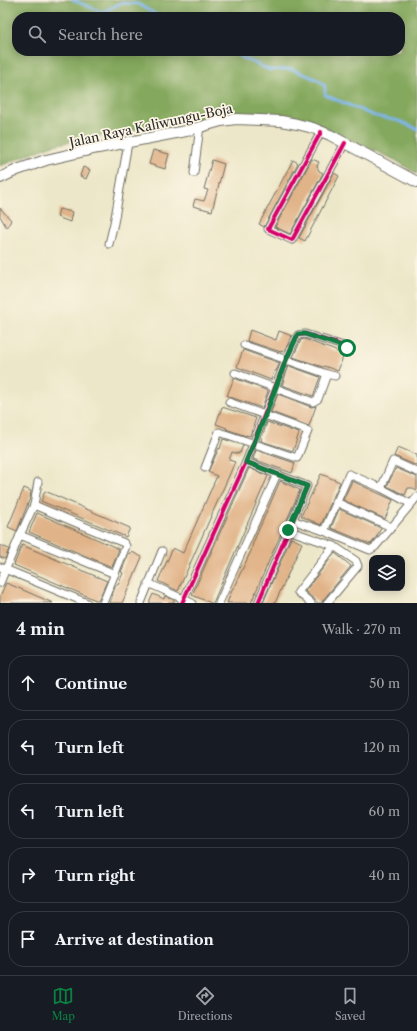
<!DOCTYPE html>
<meta charset="utf-8">
<style>
:root{--surface:#171b24;--page:#20242c;--text:#f1f3f6;--muted:#9ea1a6;--line:#363941;--accent:#0b8043}
body{margin:0;font-family:"Libre Caslon Text",serif;background:var(--page);color:var(--text)}
.controls{position:absolute;right:12px;bottom:12px;display:grid;overflow:hidden;border-radius:8px;box-shadow:0 2px 10px #0003}
.controls button{width:36px;height:36px;display:grid;place-items:center;padding:0;border:0;border-bottom:1px solid var(--line);background:var(--surface);color:var(--text);font:20px sans-serif}
.stop{position:absolute;width:12px;height:12px;margin:-9px;border:3px solid #0b8043;border-radius:50%;background:#fff}
.stop.end{background:#0b8043;border-color:#fff;box-shadow:0 1px 4px #0008}
.list{margin:0;padding:0;list-style:none}
h2{display:flex;justify-content:space-between;align-items:center;height:52px;margin:0;padding:0 16px;font-size:17px}
h2 small{font-size:13px;font-weight:400;color:var(--muted)}
.list li{display:grid;grid-template-columns:26px 1fr auto;gap:12px;align-items:center;box-sizing:border-box;height:56px;margin:0 8px 8px;padding:0 8px;border:1px solid var(--line);border-radius:16px}
.list b{display:block;font-size:15px;white-space:nowrap}
.list em{font-size:13px;font-style:normal;color:var(--muted)}
.icon{flex:none;width:22px;height:22px;fill:none;stroke:currentColor;stroke-width:2;stroke-linecap:round;stroke-linejoin:round}
.map{position:relative;flex:none;width:417px;height:603px;overflow:hidden}
.search{position:absolute;background:var(--surface);box-shadow:0 2px 10px #0003;left:12px;right:12px;top:12px;height:44px;display:flex;align-items:center;gap:10px;box-sizing:border-box;padding:0 14px;border-radius:16px;color:var(--muted);font-size:15px}
.sheet{height:372px;background:var(--surface)}
nav{display:flex;justify-content:space-around;align-items:center;box-sizing:border-box;height:56px;border-top:1px solid var(--line);background:var(--surface);font-size:11px;color:var(--muted)}
nav a{display:grid;justify-items:center;gap:2px}
nav .on{color:var(--accent)}
.map>svg:first-child{display:block}
.forest{fill:#84a85d;stroke:#586a44;fill-rule:evenodd}
.lines{fill:none;stroke-linecap:round;stroke-linejoin:round}
.stream{stroke:#7fb8f0;stroke-width:2.5}
.building{fill:#e1b388}
.minor-casing{stroke:#6f6d62;stroke-width:9}
.secondary-casing{stroke:#6f6d62;stroke-width:12}
.minor{stroke:#fff;stroke-width:7}
.secondary{stroke:#fff;stroke-width:10}
.cycleway-casing{stroke:#fcf5e5;stroke-width:6}
.cycleway{stroke:#d6006c;stroke-width:4}
.route{stroke:#0b8043;stroke-width:5}
.labels{text-anchor:middle;stroke-width:3.5;stroke-linejoin:round;paint-order:stroke}
.street-label{font-size:13px;fill:#2b2b2b;stroke:#fcf5e5}
</style>
<div class="map">
<svg width="417" height="603" viewBox="0 0 417 603">
<rect width="100%" height="100%" fill="#fcf5e5"/>
<filter id="ink" filterUnits="userSpaceOnUse"><feTurbulence type="fractalNoise" baseFrequency=".025" numOctaves="2"/><feDisplacementMap in="SourceGraphic" scale="8" xChannelSelector="R" yChannelSelector="G"/><feConvolveMatrix kernelMatrix="1 2 1 2 8 2 1 2 1" color-interpolation-filters="sRGB"/></filter>
<filter id="wash" filterUnits="userSpaceOnUse"><feTurbulence type="fractalNoise" baseFrequency=".012" numOctaves="4" result="noise"/><feDisplacementMap in="SourceGraphic" scale="16" xChannelSelector="R" yChannelSelector="G"/><feGaussianBlur stdDeviation="0.9" result="paint"/><feColorMatrix in="noise" values="0 0 0 0 0 0 0 0 0 0 0 0 0 0 0 0 0 1.4 0 .05"/><feComposite in="paint" operator="in"/></filter>
<g filter="url(#wash)">
<rect width="100%" height="100%" fill="#ede7c9"/>
<path class="forest" d="M0 0H417V174L395 160 327 129 283 114 176 122 53 145 0 166ZM17 17H400V51H17Z"/>
<g class="lines">
<g class="stream">
<polyline points="73,0 102,12 121,3 138,4 161,17"/>
<path d="M179 17C197 13 211 14 230 17"/>
<polyline points="236,51 241,57 270,70 292,69 318,80 325,86 325,95 375,116 399,121 417,129"/>
</g>
</g>
<g id="blocks">
<g class="building">
<polygon points="153,150 169,154 165,169 149,164"/>
<polygon points="312,159 319,162 317,166 319,171 323,173 290,234 275,227"/>
<polygon points="212,160 224,164 212,211 193,206 195,199 204,201 208,190 204,189"/>
<polygon points="293,160 298,163 264,227 259,224"/>
<polygon points="83,167 90,170 86,179 80,176"/>
<polygon points="334,173 339,176 305,241 299,238"/>
<polygon points="0,208 11,220 7,228 0,216"/>
<polygon points="59,209 72,212 70,222 57,217"/>
<polygon points="250,330 276,340 279,331 292,336 284,352 281,351 281,352 247,341"/>
<polygon points="304,339 344,354 338,371 324,366 323,367 293,357 301,340"/>
<polygon points="243,350 280,363 276,371 274,371 271,380 237,367"/>
<polygon points="289,366 320,377 313,396 282,385"/>
<polygon points="234,378 268,391 262,408 227,396"/>
<polygon points="278,394 311,407 316,406 309,426 271,412"/>
<polygon points="222,407 256,418 250,436 246,435 246,436 226,429 227,428 216,424"/>
<polygon points="267,422 299,433 293,451 261,441"/>
<polygon points="223,439 243,445 240,453 239,452 239,454 232,452 229,460 235,462 178,591 158,581 173,548 183,553 217,476 208,472 219,448 220,449"/>
<polygon points="398,447 417,455 417,466 394,456"/>
<polygon points="256,450 295,463 292,473 253,459"/>
<polygon points="249,468 268,476 213,603 211,603 192,595"/>
<polygon points="396,468 417,477 417,490 413,488 408,488 405,495 387,486"/>
<polygon points="321,474 340,482 321,525 301,516"/>
<polygon points="280,481 300,490 272,554 251,603 227,603 233,588 237,583 239,576 251,551 253,543"/>
<polygon points="352,481 393,500 385,519 343,500"/>
<polygon points="24,488 31,491 30,498 17,531 8,527"/>
<polygon points="45,491 130,528 126,537 41,501"/>
<polygon points="339,509 381,528 377,536 372,543 370,544 331,528"/>
<polygon points="37,513 119,549 112,567 29,532"/>
<polygon points="291,538 302,543 275,603 263,603"/>
<polygon points="0,545 9,549 5,559 0,557"/>
<polygon points="22,545 107,581 98,601 14,565"/>
<polygon points="132,552 142,557 133,578 122,603 110,603 113,595 112,595 116,585 118,585 123,573 121,572 129,553 131,554"/>
<polygon points="335,553 351,566 323,600 322,603 318,603 305,591"/>
<polygon points="6,583 16,587 53,603 0,603 0,596"/>
<polygon points="153,594 164,599 165,596 174,600 174,603 149,603"/>
</g>
</g>
</g>
<g filter="url(#ink)">
<use href="#blocks" fill-opacity="0" stroke="#6f6d62" stroke-width="1"/>
<g class="lines">
<defs>
<g id="minor">
<polyline points="321,132 268,229 292,240 345,143"/>
<polyline points="194,173 200,126"/>
<polyline points="109,244 114,223 128,143"/>
<polyline points="244,345 327,374"/>
<polyline points="235,373 313,402 318,399 327,374 335,376"/>
<polyline points="246,462 307,486 258,603"/>
<polyline points="205,468 219,432 297,458 308,431 229,402"/>
<polyline points="381,488 411,504"/>
<polyline points="336,502 391,527"/>
<polyline points="34,505 124,543 126,546 103,603"/>
<polyline points="292,520 324,531 370,550 375,547 417,497"/>
<polyline points="288,530 334,546 356,561 358,566 327,603"/>
<polyline points="324,531 349,474 381,488 393,461 417,472"/>
<polyline points="20,535 115,574"/>
<polyline points="0,567 87,603"/>
<polyline points="0,583 20,535 34,505 38,482"/>
<polyline points="148,583 192,603"/>
<polyline points="141,603 162,551"/>
<polyline points="182,603 246,462 286,360 295,340 298,335 305,334 347,347"/>
<polyline points="219,603 277,474"/>
<polyline points="311,603 298,592 334,546"/>
</g>
<polyline id="secondary" points="0,178 17,170 46,160 98,148 186,131 221,121 236,119 281,121 297,124 313,128 330,135 345,143 417,182"/>
</defs>
<use href="#minor" class="minor-casing"/>
<use href="#secondary" class="secondary-casing"/>
<use href="#minor" class="minor"/>
<use href="#secondary" class="secondary"/>
<defs>
<g id="cycleway">
<polyline points="321,132 268,229 292,240 345,143"/>
<polyline points="246,462 307,486 258,603"/>
<polyline points="182,603 246,462 286,360 295,340 298,335 305,334 347,347"/>
</g>
</defs>
<use href="#cycleway" class="cycleway-casing"/>
<use href="#cycleway" class="cycleway"/>
</g>
</g>
<g class="lines" filter="url(#ink)">
<polyline class="route" points="288,530 307,486 246,462 266,414 286,360 298,334 305,334 347,348"/>
</g>
<g class="labels">
<g class="street-label">
<text transform="translate(151 125) rotate(-12)" y="5">Jalan Raya Kaliwungu-Boja</text>
</g>
</g>
</svg>
<div class="controls">
<button><svg class="icon" aria-label="layers" viewBox="0 0 24 24"><path d="M12 4l9 5-9 5-9-5zM3 14l9 5 9-5"/></svg></button>
</div>
<div class="stop" style="left:347px;top:348px"></div>
<div class="stop end" style="left:288px;top:530px"></div>
<div class="search"><svg class="icon" aria-label="search" viewBox="0 0 24 24"><circle cx="10" cy="10" r="6"/><path d="M15 15l6 6"/></svg>Search here</div>
</div>
<section class="sheet">
<h2>4 min<small>Walk · 270 m</small></h2>
<ul class="list">
<li><svg class="icon" aria-label="ahead" viewBox="0 0 24 24"><path d="M12 20V5M6 11l6-6 6 6"/></svg><div><b>Continue</b></div><em>50 m</em></li>
<li><svg class="icon" aria-label="left" viewBox="0 0 24 24"><path d="M17 20v-9H6M10 6l-5 5 5 5"/></svg><div><b>Turn left</b></div><em>120 m</em></li>
<li><svg class="icon" aria-label="left" viewBox="0 0 24 24"><path d="M17 20v-9H6M10 6l-5 5 5 5"/></svg><div><b>Turn left</b></div><em>60 m</em></li>
<li><svg class="icon" aria-label="right" viewBox="0 0 24 24"><path d="M7 20v-9h11M14 6l5 5-5 5"/></svg><div><b>Turn right</b></div><em>40 m</em></li>
<li><svg class="icon" aria-label="arrive" viewBox="0 0 24 24"><path d="M6 21V4h12l-3 4 3 4H6"/></svg><div><b>Arrive at destination</b></div></li>
</ul>
</section>
<nav>
<a class="on"><svg class="icon" aria-label="map" viewBox="0 0 24 24"><path d="M3 6l6-2 6 2 6-2v14l-6 2-6-2-6 2zM9 4v14M15 6v14"/></svg>Map</a>
<a><svg class="icon" aria-label="directions" viewBox="0 0 24 24"><path d="M12 3l9 9-9 9-9-9zM9 14v-3h6M13 9l2 2-2 2"/></svg>Directions</a>
<a><svg class="icon" aria-label="saved" viewBox="0 0 24 24"><path d="M7 4h10v16l-5-4-5 4z"/></svg>Saved</a>
</nav>
